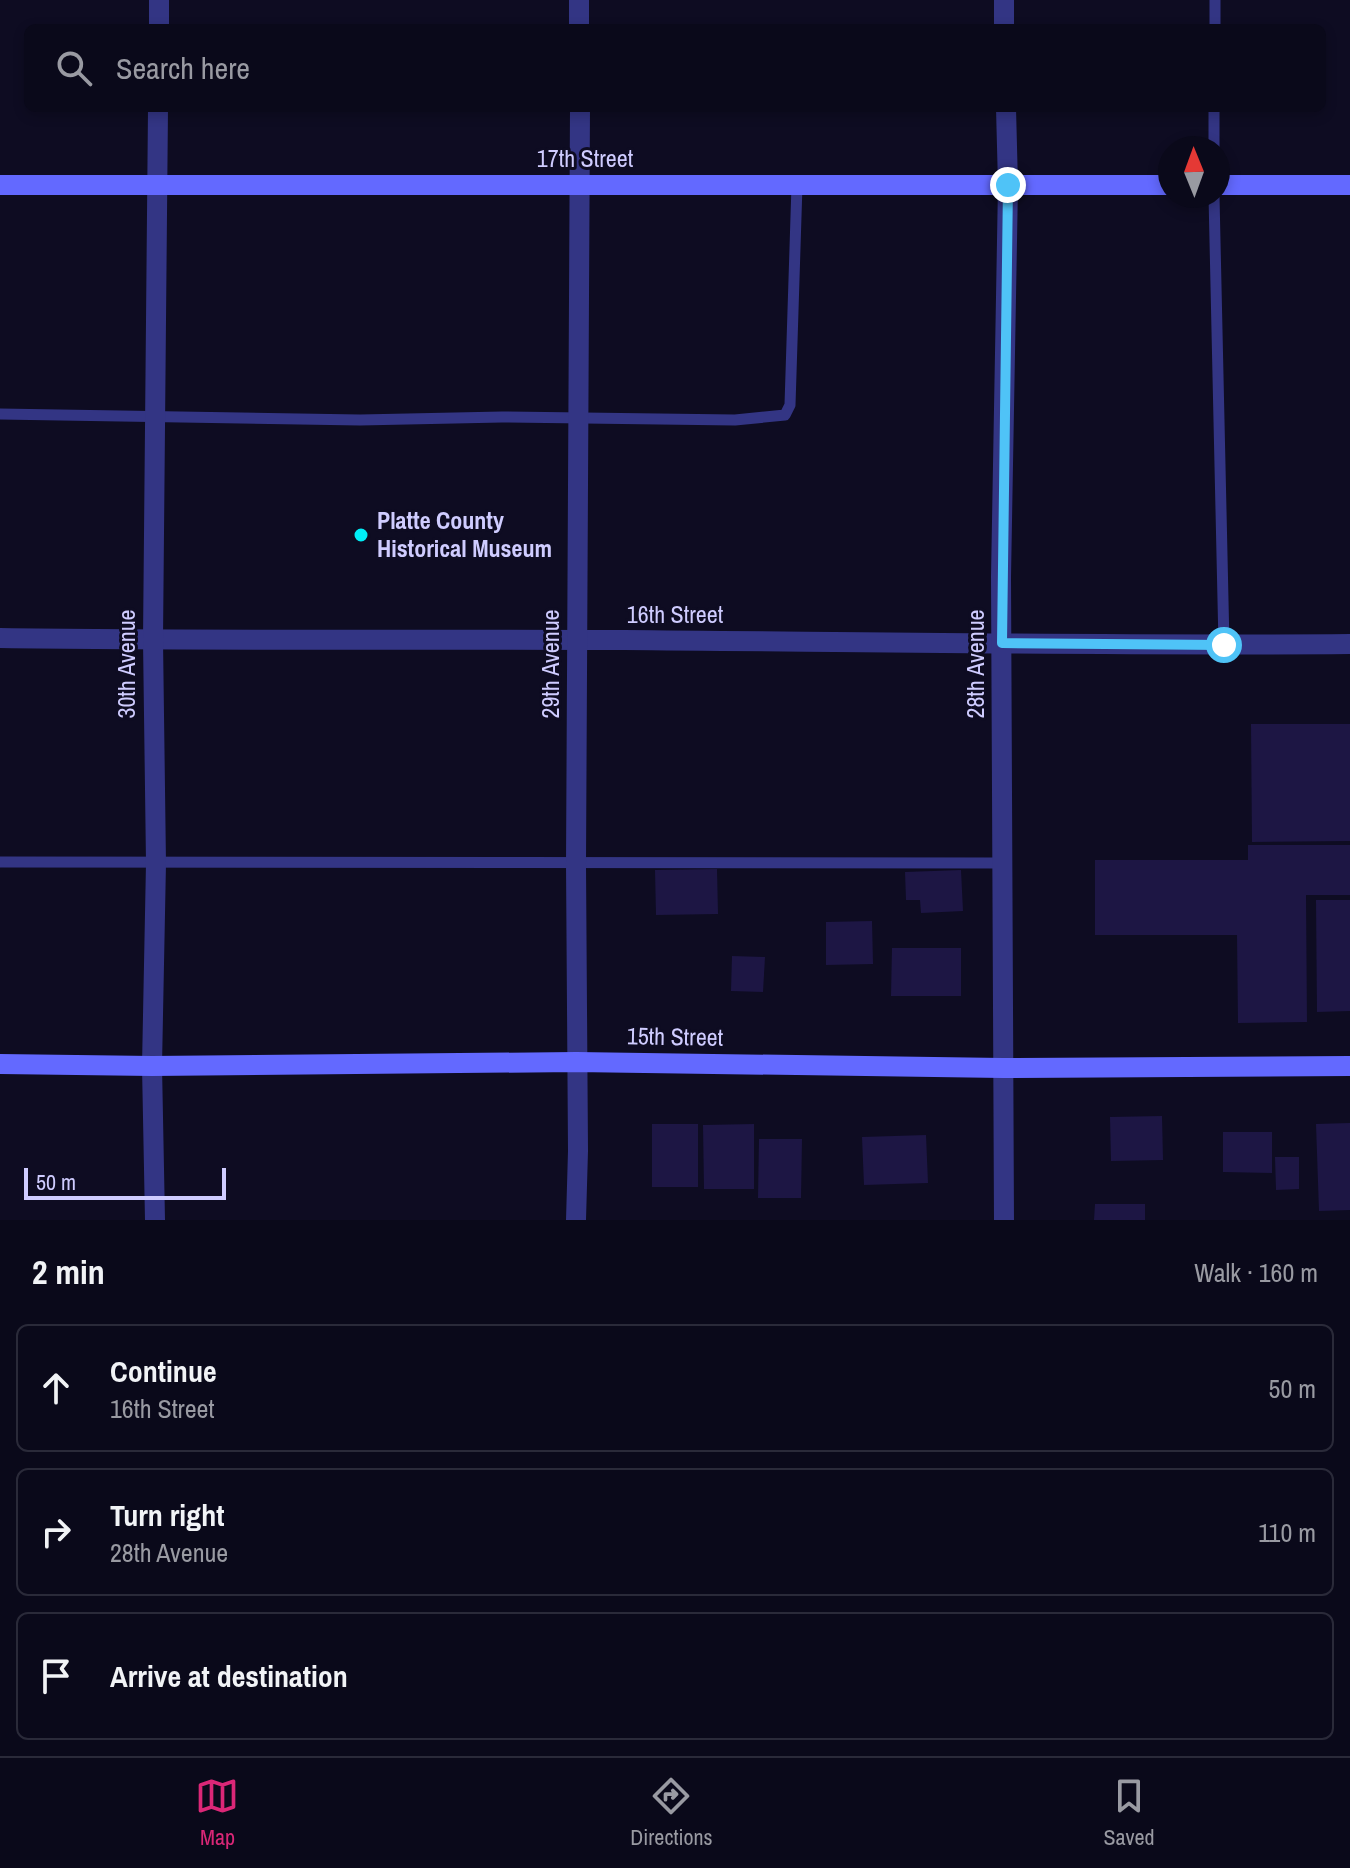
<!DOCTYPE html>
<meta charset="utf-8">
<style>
:root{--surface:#0a091a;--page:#181727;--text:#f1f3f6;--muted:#999aa2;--line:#2a2a39;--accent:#db2777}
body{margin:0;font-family:"Archivo Narrow",sans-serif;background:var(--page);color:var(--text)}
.compass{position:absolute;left:1158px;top:136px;width:72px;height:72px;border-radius:50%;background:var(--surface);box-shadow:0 4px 12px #0003;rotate:359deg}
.scale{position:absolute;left:24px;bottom:20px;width:202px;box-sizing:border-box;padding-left:8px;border:4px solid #cfccff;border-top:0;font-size:22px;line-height:28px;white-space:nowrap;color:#cfccff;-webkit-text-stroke:6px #0e0c22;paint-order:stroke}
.stop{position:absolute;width:24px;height:24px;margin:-18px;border:6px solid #4fc3f7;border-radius:50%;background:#fff}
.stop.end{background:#4fc3f7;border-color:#fff;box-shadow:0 2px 8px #0008}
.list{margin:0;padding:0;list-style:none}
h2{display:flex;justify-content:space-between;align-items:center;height:104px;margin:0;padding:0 32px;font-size:34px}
h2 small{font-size:26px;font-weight:400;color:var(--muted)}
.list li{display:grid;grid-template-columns:52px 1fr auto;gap:24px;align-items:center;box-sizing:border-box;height:128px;margin:0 16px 16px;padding:0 16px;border:2px solid var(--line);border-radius:12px}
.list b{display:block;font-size:30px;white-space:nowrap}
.list p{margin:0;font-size:26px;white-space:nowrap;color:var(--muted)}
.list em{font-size:26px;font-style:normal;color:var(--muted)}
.icon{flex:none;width:44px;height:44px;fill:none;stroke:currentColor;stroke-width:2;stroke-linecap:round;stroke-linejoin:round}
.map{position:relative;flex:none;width:1350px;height:1220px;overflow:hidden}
.search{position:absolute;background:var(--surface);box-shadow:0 4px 12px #0003;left:24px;right:24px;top:24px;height:88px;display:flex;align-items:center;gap:20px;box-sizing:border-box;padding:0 28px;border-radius:12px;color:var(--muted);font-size:30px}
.sheet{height:536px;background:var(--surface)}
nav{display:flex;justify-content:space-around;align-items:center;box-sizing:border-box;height:112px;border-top:2px solid var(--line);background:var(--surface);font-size:22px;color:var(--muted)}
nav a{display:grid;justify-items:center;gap:4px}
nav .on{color:var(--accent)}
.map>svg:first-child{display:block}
.building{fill:#1d1644}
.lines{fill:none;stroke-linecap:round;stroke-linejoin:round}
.lane{stroke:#333584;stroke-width:11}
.street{stroke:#333584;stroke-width:20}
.secondary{stroke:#6369ff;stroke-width:20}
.route{stroke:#4fc3f7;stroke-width:10}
.poi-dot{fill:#00eef7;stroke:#0e0c22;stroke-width:3}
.labels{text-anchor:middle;stroke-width:6;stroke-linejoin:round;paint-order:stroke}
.street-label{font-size:24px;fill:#cfccff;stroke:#0e0c22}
.poi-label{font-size:24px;font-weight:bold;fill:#cfccff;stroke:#0e0c22;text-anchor:start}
</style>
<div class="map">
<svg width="1350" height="1220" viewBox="0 0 1350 1220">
<rect width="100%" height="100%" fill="#0e0c22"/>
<g class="building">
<polygon points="1251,724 1350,724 1350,841 1252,842"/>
<polygon points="1248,845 1350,845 1350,895 1306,895 1307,1022 1238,1023 1237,935 1095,935 1095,860 1248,860"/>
<polygon points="717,869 718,914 656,915 655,870"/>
<polygon points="961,870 963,911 921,913 920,900 906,900 905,872"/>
<polygon points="1316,900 1350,900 1350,1011 1317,1012"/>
<polygon points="872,921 873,964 826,965 826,922"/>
<polygon points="892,948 961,948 961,996 891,996"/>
<polygon points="732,956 765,957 763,992 731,991"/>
<polygon points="1162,1116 1163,1160 1111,1161 1110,1117"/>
<polygon points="1350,1123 1350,1210 1319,1211 1316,1124"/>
<rect x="652" y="1124" width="46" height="63"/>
<polygon points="754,1124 754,1189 704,1189 703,1125"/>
<polygon points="1223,1132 1272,1132 1272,1173 1223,1172"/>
<polygon points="926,1135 928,1183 864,1185 862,1137"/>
<polygon points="759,1139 802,1139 801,1198 758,1198"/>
<polygon points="1275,1157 1299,1157 1299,1189 1276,1190"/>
<polygon points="1095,1204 1145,1204 1145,1220 1094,1220"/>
</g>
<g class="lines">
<g class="lane">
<polyline points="1215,28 1215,0"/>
<polyline points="1214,148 1214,108"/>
<polyline points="1214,196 1224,645"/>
<polyline points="0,414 360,420 502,417 735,420 785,415 790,405 797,185"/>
<polyline points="0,862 1004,863"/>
</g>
<g class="street">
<polyline points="579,0 579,28"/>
<polyline points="1004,0 1004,28"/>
<polyline points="159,28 159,0"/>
<path d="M0 638C208 641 416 639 624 640 866 642 1108 646 1350 644"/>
<polyline points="155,1220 152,1066 156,863 153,640 158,108"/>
<polyline points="576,1220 578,1151 576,864 580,108"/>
<polyline points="1004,1220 1001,577 1008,185 1006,108"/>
</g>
<g class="secondary">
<polyline points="0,185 1170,185"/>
<polyline points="1218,185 1350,185"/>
<polyline points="0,1064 152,1066 576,1062 1003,1068 1350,1066"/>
</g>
</g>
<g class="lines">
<polyline class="route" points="1008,185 1002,643 1224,645"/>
</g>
<circle class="poi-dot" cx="361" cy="535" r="8"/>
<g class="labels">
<g class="street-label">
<text x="585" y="167">17th Street</text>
<text x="675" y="623">16th Street</text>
<text transform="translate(127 664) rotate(-90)" y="8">30th Avenue</text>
<text transform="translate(551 664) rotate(-90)" y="8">29th Avenue</text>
<text transform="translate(976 664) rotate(-90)" y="8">28th Avenue</text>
<text transform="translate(675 1037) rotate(1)" y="8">15th Street</text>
</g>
<g class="poi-label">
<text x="377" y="529">Platte County<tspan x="377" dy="28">Historical Museum</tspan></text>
</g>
</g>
</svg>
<svg class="compass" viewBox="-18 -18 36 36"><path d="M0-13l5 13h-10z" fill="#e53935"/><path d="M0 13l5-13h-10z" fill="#999aa2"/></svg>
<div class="scale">50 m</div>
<div class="stop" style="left:1224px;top:645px"></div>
<div class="stop end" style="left:1008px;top:185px"></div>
<div class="search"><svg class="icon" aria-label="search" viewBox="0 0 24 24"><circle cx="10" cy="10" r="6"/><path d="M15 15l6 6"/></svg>Search here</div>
</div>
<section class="sheet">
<h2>2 min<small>Walk · 160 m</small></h2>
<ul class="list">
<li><svg class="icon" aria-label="ahead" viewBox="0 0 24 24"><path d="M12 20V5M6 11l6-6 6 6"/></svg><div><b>Continue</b><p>16th Street</p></div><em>50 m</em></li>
<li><svg class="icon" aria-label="right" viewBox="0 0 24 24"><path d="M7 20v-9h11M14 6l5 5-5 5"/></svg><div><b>Turn right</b><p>28th Avenue</p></div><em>110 m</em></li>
<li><svg class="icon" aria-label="arrive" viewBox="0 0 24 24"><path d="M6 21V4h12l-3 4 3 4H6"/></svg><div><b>Arrive at destination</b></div></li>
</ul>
</section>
<nav>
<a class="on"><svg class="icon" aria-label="map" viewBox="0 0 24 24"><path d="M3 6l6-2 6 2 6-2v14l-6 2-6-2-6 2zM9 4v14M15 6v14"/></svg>Map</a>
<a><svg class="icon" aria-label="directions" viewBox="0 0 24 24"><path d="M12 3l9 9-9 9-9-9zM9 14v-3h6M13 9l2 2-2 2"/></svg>Directions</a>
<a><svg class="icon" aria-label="saved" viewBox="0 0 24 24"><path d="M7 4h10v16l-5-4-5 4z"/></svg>Saved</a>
</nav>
